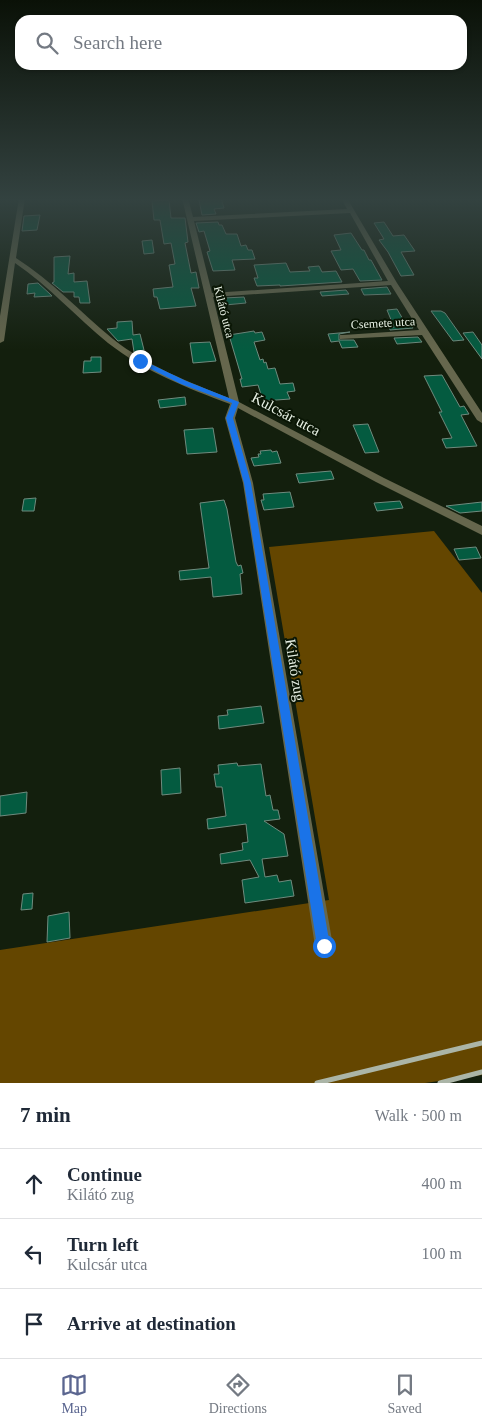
<!DOCTYPE html>
<meta charset="utf-8">
<style>
:root{--surface:#fff;--page:#f6f6f7;--text:#1f2937;--muted:#747a83;--line:#e0e1e3;--accent:#5b6690}
body{margin:0;font-family:"Times New Roman",serif;background:var(--page);color:var(--text)}
.stop{position:absolute;width:15px;height:15px;margin:-11px;border:4px solid #1a73e8;border-radius:50%;background:#fff}
.stop.end{background:#1a73e8;border-color:#fff;box-shadow:0 1px 5px #0008}
.list{margin:0;padding:0;list-style:none}
h2{display:flex;justify-content:space-between;align-items:center;height:65px;margin:0;padding:0 20px;font-size:21px}
h2 small{font-size:16px;font-weight:400;color:var(--muted)}
.list li{display:grid;grid-template-columns:32px 1fr auto;gap:15px;align-items:center;box-sizing:border-box;height:70px;padding:0 20px;border-top:1px solid var(--line)}
.list b{display:block;font-size:19px;white-space:nowrap}
.list p{margin:0;font-size:16px;white-space:nowrap;color:var(--muted)}
.list em{font-size:16px;font-style:normal;color:var(--muted)}
.icon{flex:none;width:28px;height:28px;fill:none;stroke:currentColor;stroke-width:2;stroke-linecap:round;stroke-linejoin:round}
.map{position:relative;flex:none;width:482px;height:1083px;overflow:hidden}
.search{position:absolute;background:var(--surface);box-shadow:0 1px 4px #0004;left:15px;right:15px;top:15px;height:55px;display:flex;align-items:center;gap:12px;box-sizing:border-box;padding:0 18px;border-radius:15px;color:var(--muted);font-size:19px}
.sheet{height:275px;background:var(--surface)}
nav{display:flex;justify-content:space-around;align-items:center;box-sizing:border-box;height:70px;border-top:1px solid var(--line);background:var(--surface);font-size:14px;color:var(--muted)}
nav a{display:grid;justify-items:center;gap:2px}
nav .on{color:var(--accent)}
.map>svg:first-child{display:block}
.forest{fill:#644600}
.building{fill:#045b40;stroke:#6f8b7e}
.lines{fill:none;stroke-linecap:round;stroke-linejoin:round}
.minor{fill:#66674d;fill-rule:evenodd}
.rail{stroke:#abb5a7;stroke-width:5}
.route{fill:#1a73e8}
.labels{text-anchor:middle;stroke-width:4;stroke-linejoin:round;paint-order:stroke}
.far-street-label{font-size:12px;fill:#e8f1e5;stroke:#0a1605}
.street-label{font-size:15px;fill:#e8f1e5;stroke:#0a1605}
</style>
<div class="map">
<svg width="482" height="1083" viewBox="0 0 482 1083">
<rect width="100%" height="100%" fill="#131f0d"/>
<polygon class="forest" points="434,531 482,593 482,1075 425,1083 0,1083 0,950 329,900 269,547"/>
<g class="building">
<polygon points="201,198 221,198 224,208 214,209 216,214 202,215 199,200 202,200"/>
<polygon points="169,200 171,218 185,218 188,242 185,243 191,273 196,272 199,288 191,288 196,306 160,309 157,297 154,297 153,289 173,287 169,265 175,264 171,243 164,244 160,220 154,220 152,201"/>
<polygon points="40,215 37,230 22,231 24,216"/>
<polygon points="218,222 219,225 222,225 226,234 237,234 241,246 246,245 248,250 252,250 255,259 232,260 235,270 213,271 207,252 210,251 204,231 199,232 196,223"/>
<polygon points="384,222 393,236 404,235 415,251 401,252 414,275 401,276 388,252 379,240 384,239 374,223"/>
<polygon points="351,233 362,250 364,250 369,260 371,260 382,280 360,281 353,269 341,270 331,251 341,250 334,235"/>
<polygon points="152,240 154,253 144,254 142,241"/>
<polygon points="70,256 68,274 74,273 74,282 87,281 90,303 80,303 79,297 74,297 74,292 63,292 52,283 54,282 54,257"/>
<polygon points="286,263 290,272 310,271 308,267 319,266 322,272 336,271 342,282 280,286 280,285 257,286 254,278 258,278 254,265"/>
<polygon points="38,283 50,294 52,296 34,297 35,293 27,294 28,284"/>
<polygon points="387,287 391,294 364,295 361,289"/>
<polygon points="346,290 349,294 322,296 320,292"/>
<polygon points="244,297 246,303 225,305 224,298"/>
<polygon points="397,309 404,321 409,321 413,328 390,330 389,327 394,327 387,310"/>
<polygon points="431,311 441,311 445,313 464,340 453,341"/>
<polygon points="132,321 133,335 140,334 144,350 134,352 132,339 118,341 107,329 117,328 117,322"/>
<polygon points="254,331 255,333 262,332 265,340 254,342 260,360 263,359 264,363 266,362 268,369 275,368 280,384 293,383 295,391 287,392 290,399 263,401 258,385 242,387 240,379 242,379 229,335"/>
<polygon points="350,332 339,334 339,340 354,340 358,347 342,348 339,341 331,342 328,334"/>
<polygon points="473,332 482,345 482,359 463,333"/>
<polygon points="418,337 422,342 397,344 394,338"/>
<polygon points="210,342 216,361 193,363 190,343"/>
<polygon points="91,357 101,357 101,372 83,373 84,361 91,361"/>
<polygon points="442,375 460,407 464,406 469,414 461,415 477,446 446,448 442,439 452,438 439,412 442,412 424,376"/>
<polygon points="185,397 186,405 160,408 158,400"/>
<polygon points="368,424 379,452 365,453 353,425"/>
<polygon points="213,428 217,452 187,454 184,430"/>
<polygon points="271,450 272,452 277,451 281,463 254,466 251,458 259,457 258,454 261,454 260,451"/>
<polygon points="331,471 334,479 299,483 296,474"/>
<polygon points="290,492 294,507 264,510 261,500 264,500 263,494"/>
<polygon points="36,498 34,511 22,511 24,499"/>
<polygon points="224,500 227,509 236,562 238,566 241,565 243,573 240,574 242,594 213,597 211,577 180,580 179,571 209,568 200,503"/>
<polygon points="400,501 403,508 377,511 374,503"/>
<polygon points="482,502 482,511 460,513 446,506"/>
<polygon points="476,547 481,558 459,560 454,549"/>
<polygon points="261,706 264,723 219,729 218,716 228,715 227,710"/>
<polygon points="237,763 238,766 261,764 266,796 270,795 273,810 278,810 280,819 264,821 284,834 288,856 262,859 265,877 277,875 279,882 291,880 294,896 245,903 242,880 259,877 250,860 221,864 220,854 243,850 242,843 248,842 246,824 208,829 207,819 226,816 222,787 216,787 214,774 219,774 218,765"/>
<polygon points="180,768 181,793 162,795 161,770"/>
<polygon points="27,792 26,813 0,816 0,796"/>
<polygon points="33,893 32,909 21,910 23,894"/>
<polygon points="69,912 70,938 47,942 48,916"/>
</g>
<g class="lines">
<path class="minor" d="M19 198H25L16 258C52 281 80 312 113 339 147 366 189 382 229 398L182 198H188L193 217 347 209 341 198H347L397 283 482 413V423L477 420 422 335 340 339V335H343L419 330 391 285 213 297 239 402 384 478 482 526V535L376 482 238 408 235 418 253 483 333 946 330 952 324 955 318 952 315 946 243 483 225 418 230 404C187 388 144 371 108 343 76 317 49 286 15 263L4 341 0 343V316ZM350 213 388 281 212 293 194 221Z"/>
<g class="rail">
<polyline points="317,1083 482,1043"/>
<polyline points="440,1083 482,1072"/>
</g>
</g>
<linearGradient id="sky" x2="0" y2="1"><stop stop-color="#0a1107"/><stop offset="0.57" stop-color="#334240"/><stop offset="1" stop-color="#334240" stop-opacity="0"/></linearGradient>
<rect width="482" height="350" fill="url(#sky)"/>
<polygon class="route" points="137,360 142,360 186,381 239,402 233,418 251,483 330,946 328,950 324,952 319,950 317,946 244,483 226,418 232,403 181,384 137,362"/>
<g class="labels">
<g class="far-street-label">
<text transform="translate(224 312) rotate(76)" y="4">Kilátó utca</text>
<text transform="translate(383 323) rotate(-3)" y="4">Csemete utca</text>
</g>
<g class="street-label">
<text transform="translate(286 414) rotate(28)" y="5">Kulcsár utca</text>
<text transform="translate(295 670) rotate(81)" y="5">Kilátó zug</text>
</g>
</g>
</svg>
<div class="stop" style="left:324px;top:946px"></div>
<div class="stop end" style="left:140px;top:361px"></div>
<div class="search"><svg class="icon" aria-label="search" viewBox="0 0 24 24"><circle cx="10" cy="10" r="6"/><path d="M15 15l6 6"/></svg>Search here</div>
</div>
<section class="sheet">
<h2>7 min<small>Walk · 500 m</small></h2>
<ul class="list">
<li><svg class="icon" aria-label="ahead" viewBox="0 0 24 24"><path d="M12 20V5M6 11l6-6 6 6"/></svg><div><b>Continue</b><p>Kilátó zug</p></div><em>400 m</em></li>
<li><svg class="icon" aria-label="left" viewBox="0 0 24 24"><path d="M17 20v-9H6M10 6l-5 5 5 5"/></svg><div><b>Turn left</b><p>Kulcsár utca</p></div><em>100 m</em></li>
<li><svg class="icon" aria-label="arrive" viewBox="0 0 24 24"><path d="M6 21V4h12l-3 4 3 4H6"/></svg><div><b>Arrive at destination</b></div></li>
</ul>
</section>
<nav>
<a class="on"><svg class="icon" aria-label="map" viewBox="0 0 24 24"><path d="M3 6l6-2 6 2 6-2v14l-6 2-6-2-6 2zM9 4v14M15 6v14"/></svg>Map</a>
<a><svg class="icon" aria-label="directions" viewBox="0 0 24 24"><path d="M12 3l9 9-9 9-9-9zM9 14v-3h6M13 9l2 2-2 2"/></svg>Directions</a>
<a><svg class="icon" aria-label="saved" viewBox="0 0 24 24"><path d="M7 4h10v16l-5-4-5 4z"/></svg>Saved</a>
</nav>
